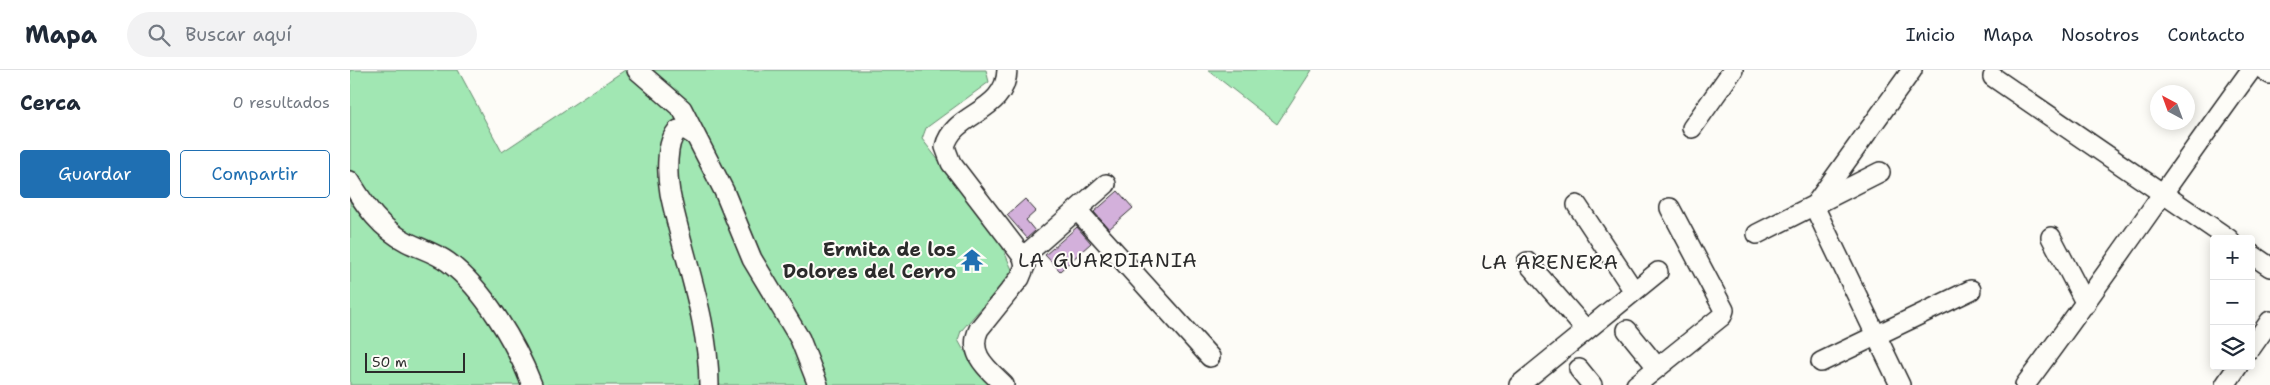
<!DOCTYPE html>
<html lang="es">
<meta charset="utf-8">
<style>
:root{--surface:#fff;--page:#f2f2f3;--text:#1f2937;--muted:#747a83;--line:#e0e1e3;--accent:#1f6fb2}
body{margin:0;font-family:"Shantell Sans",sans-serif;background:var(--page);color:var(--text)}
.controls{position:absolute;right:15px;bottom:15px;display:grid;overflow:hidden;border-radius:5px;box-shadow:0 2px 12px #0003}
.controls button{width:45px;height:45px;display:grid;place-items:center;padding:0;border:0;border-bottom:1px solid var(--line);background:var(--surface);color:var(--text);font:25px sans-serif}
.compass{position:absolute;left:1800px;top:15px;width:45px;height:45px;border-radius:50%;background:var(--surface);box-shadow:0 2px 12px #0003;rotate:319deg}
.scale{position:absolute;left:15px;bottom:12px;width:100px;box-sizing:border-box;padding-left:5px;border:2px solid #2b2b2b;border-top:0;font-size:14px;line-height:18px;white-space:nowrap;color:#2b2b2b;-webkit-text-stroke:4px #fdfcf7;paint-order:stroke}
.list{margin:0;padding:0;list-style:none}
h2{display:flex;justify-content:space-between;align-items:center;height:65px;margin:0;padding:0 20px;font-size:21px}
h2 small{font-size:16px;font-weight:400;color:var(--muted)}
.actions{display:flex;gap:10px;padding:15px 20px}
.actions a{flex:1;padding:11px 0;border:1px solid var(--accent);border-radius:5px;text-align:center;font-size:18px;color:var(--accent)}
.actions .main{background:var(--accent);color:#fff}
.icon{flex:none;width:28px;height:28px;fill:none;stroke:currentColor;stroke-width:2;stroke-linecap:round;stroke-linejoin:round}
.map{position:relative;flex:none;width:1920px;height:315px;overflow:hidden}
header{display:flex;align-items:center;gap:30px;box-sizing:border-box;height:70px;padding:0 25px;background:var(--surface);border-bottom:1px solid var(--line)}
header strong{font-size:24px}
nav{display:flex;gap:28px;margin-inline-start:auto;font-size:18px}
.search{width:350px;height:45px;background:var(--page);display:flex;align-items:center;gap:12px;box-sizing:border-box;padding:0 18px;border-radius:28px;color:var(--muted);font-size:19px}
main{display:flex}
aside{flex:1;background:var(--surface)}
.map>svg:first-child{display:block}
.green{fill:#a1e7b3;stroke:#66896f}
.building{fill:#d3b0db;stroke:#2b2b2b}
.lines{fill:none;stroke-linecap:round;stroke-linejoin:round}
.minor-casing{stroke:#2b2b2b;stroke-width:22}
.minor{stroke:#fdfcf7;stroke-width:19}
.labels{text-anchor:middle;stroke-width:4;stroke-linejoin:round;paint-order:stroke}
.poi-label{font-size:19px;font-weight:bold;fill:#2b2b2b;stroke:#fdfcf7;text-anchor:end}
.neighbourhood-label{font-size:20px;letter-spacing:1px;fill:#2b2b2b;stroke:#fdfcf7}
</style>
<header>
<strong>Mapa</strong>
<div class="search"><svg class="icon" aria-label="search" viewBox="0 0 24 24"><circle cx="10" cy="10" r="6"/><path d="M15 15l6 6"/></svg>Buscar aquí</div>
<nav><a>Inicio</a><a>Mapa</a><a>Nosotros</a><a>Contacto</a></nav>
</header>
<main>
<aside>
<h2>Cerca<small>0 resultados</small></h2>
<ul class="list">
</ul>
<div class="actions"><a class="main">Guardar</a><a>Compartir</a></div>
</aside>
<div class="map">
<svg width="1920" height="315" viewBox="0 0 1920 315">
<rect width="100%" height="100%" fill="#fdfcf7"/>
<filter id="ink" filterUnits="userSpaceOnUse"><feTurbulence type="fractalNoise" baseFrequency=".02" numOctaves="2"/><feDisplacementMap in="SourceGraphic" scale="10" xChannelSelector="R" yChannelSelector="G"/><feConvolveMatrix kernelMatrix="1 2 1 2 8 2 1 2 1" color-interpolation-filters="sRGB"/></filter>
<g filter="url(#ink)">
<g class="green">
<polygon points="0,0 108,0 152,82 275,0 636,0 639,12 576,58 572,69 648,167 663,202 611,261 608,270 613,279 643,315 0,315"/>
<polygon points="858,0 962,0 927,54"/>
</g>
<g class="building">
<polygon points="768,121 783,138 759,159 744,142"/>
<polygon points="675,129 686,141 676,150 685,161 677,168 657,145"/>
<polygon points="727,157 741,173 710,201 695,185"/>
</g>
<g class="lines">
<defs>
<g id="minor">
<polyline points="287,0 332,39 374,121 402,189 450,269 468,315"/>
<polyline points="1914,0 1920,4"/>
<polyline points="1643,7 1879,169"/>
<polyline points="1342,58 1383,0"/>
<path d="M344 65 336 60H328C315 72 317 106 320 123 333 187 359 249 359 315"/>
<path d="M0 111C16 137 30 158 57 172 71 179 86 183 98 192 134 219 166 273 182 315"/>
<polyline points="1227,135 1284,221"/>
<polyline points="727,140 860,287"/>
<polyline points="1407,164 1530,102"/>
<polyline points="1701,167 1736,234"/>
<polyline points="1901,184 1920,197"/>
<polyline points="673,187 756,114"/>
<polyline points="1177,192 1236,260"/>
<polyline points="1277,260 1307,297"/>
<polyline points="1901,278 1920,251"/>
<polyline points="1471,292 1621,220"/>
<polyline points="1229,299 1242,315"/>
<path d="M654 315C638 299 617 284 629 259L670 208 675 196 673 187 601 93 595 77C603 42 656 43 657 0"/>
<polyline points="1169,315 1308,202"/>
<polyline points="1286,315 1372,246 1374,240 1320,138"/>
<polyline points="1550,315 1464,136 1562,0"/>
<path d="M1675 315C1753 211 1825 104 1901 0"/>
<polyline points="1875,315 1888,296"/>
</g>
</defs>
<use href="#minor" class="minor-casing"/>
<use href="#minor" class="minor"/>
</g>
</g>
<defs>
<symbol id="temple-bare" viewBox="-9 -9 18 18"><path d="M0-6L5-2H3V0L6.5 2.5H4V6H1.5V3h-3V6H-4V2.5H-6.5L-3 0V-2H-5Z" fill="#1f6fb2" stroke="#fdfcf7" stroke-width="2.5" paint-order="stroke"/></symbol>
</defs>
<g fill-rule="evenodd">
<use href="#temple-bare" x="606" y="174" width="32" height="32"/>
</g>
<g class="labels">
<g class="poi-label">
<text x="606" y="186">Ermita de los<tspan x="606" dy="22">Dolores del Cerro</tspan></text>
</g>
<g class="neighbourhood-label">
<text x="758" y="197">LA GUARDIANIA</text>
<text x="1200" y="199">LA ARENERA</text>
</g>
</g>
</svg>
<div class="controls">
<button>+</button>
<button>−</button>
<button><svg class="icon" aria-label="layers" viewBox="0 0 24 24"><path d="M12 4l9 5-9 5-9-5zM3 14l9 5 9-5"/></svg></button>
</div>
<svg class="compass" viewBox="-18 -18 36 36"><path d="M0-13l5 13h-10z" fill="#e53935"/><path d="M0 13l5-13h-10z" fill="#747a83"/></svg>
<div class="scale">50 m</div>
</div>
</main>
